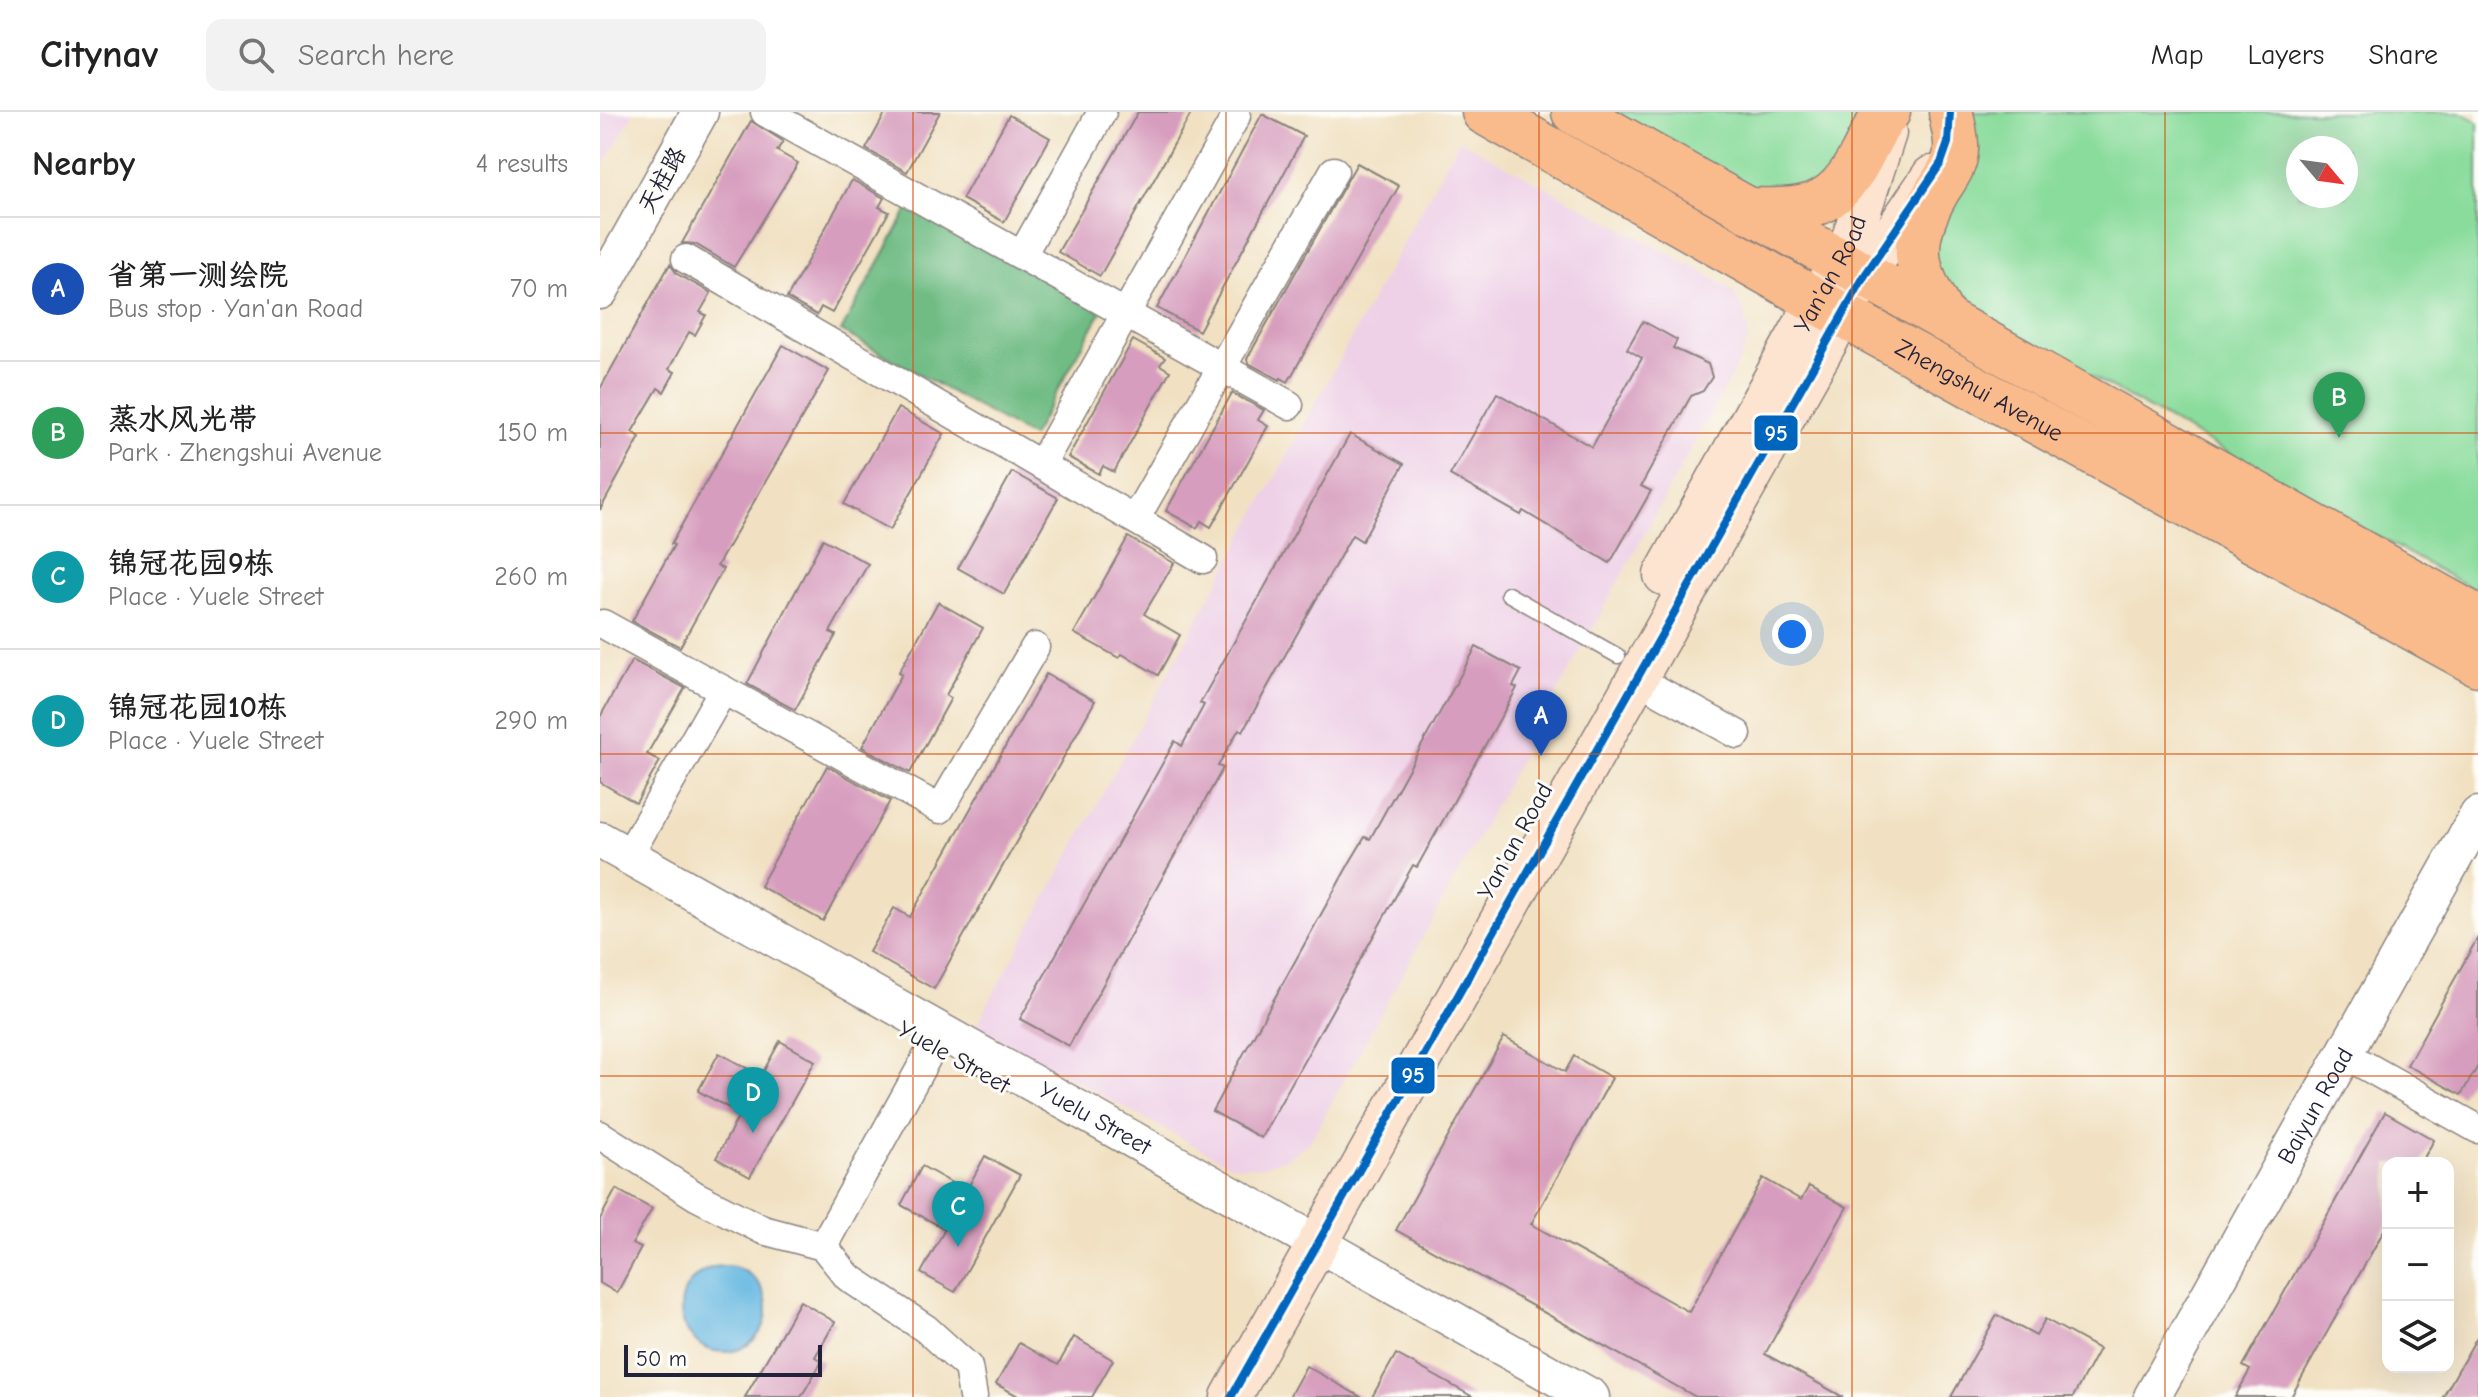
<!DOCTYPE html>
<meta charset="utf-8">
<style>
:root{--surface:#fff;--page:#f2f2f2;--text:#222;--muted:#767676;--line:#e0e0e0;--accent:#b5179e}
body{margin:0;font-family:"Comic Neue","LXGW WenKai TC",sans-serif;background:var(--page);color:var(--text)}
.controls{position:absolute;right:24px;bottom:24px;display:grid;overflow:hidden;border-radius:16px;box-shadow:0 8px 32px #0002}
.controls button{width:72px;height:72px;display:grid;place-items:center;padding:0;border:0;border-bottom:2px solid var(--line);background:var(--surface);color:var(--text);font:40px sans-serif}
.compass{position:absolute;left:1686px;top:24px;width:72px;height:72px;border-radius:50%;background:var(--surface);box-shadow:0 8px 32px #0002;rotate:119deg}
.scale{position:absolute;left:24px;bottom:20px;width:198px;box-sizing:border-box;padding-left:8px;border:4px solid #22223b;border-top:0;font-size:22px;line-height:28px;white-space:nowrap;color:#22223b;-webkit-text-stroke:6px #fdfcf7;paint-order:stroke}
.you{position:absolute;left:1192px;top:522px;width:28px;height:28px;margin:-20px;border:6px solid #fff;border-radius:50%;background:#1a73e8;box-shadow:0 0 0 12px #1a73e833}
.badge{display:grid;place-items:center;width:52px;height:52px;border-radius:50%;background:var(--accent);color:#fff;font-size:26px;font-weight:700}
.pin{position:absolute;translate:-50% -66px;filter:drop-shadow(0 2px 4px #0008)}
.pin::after{content:'';position:absolute;top:42px;width:28px;height:24px;background:inherit;clip-path:polygon(0 0,100% 0,50% 100%)}
.list{margin:0;padding:0;list-style:none}
h2{display:flex;justify-content:space-between;align-items:center;height:104px;margin:0;padding:0 32px;font-size:34px}
h2 small{font-size:26px;font-weight:400;color:var(--muted)}
.list li{display:grid;grid-template-columns:52px 1fr auto;gap:24px;align-items:center;box-sizing:border-box;height:144px;padding:0 32px;border-top:2px solid var(--line)}
.list b{display:block;font-size:30px;white-space:nowrap}
.list p{margin:0;font-size:26px;white-space:nowrap;color:var(--muted)}
.list em{font-size:26px;font-style:normal;color:var(--muted)}
.icon{flex:none;width:44px;height:44px;fill:none;stroke:currentColor;stroke-width:2;stroke-linecap:round;stroke-linejoin:round}
.map{position:relative;flex:none;width:1878px;height:1285px;overflow:hidden}
header{display:flex;align-items:center;gap:48px;box-sizing:border-box;height:112px;padding:0 40px;background:var(--surface);border-bottom:2px solid var(--line)}
header strong{font-size:38px}
nav{display:flex;gap:44px;margin-inline-start:auto;font-size:28px}
.search{width:560px;height:72px;background:var(--page);display:flex;align-items:center;gap:20px;box-sizing:border-box;padding:0 28px;border-radius:16px;color:var(--muted);font-size:30px}
main{display:flex}
aside{flex:1;background:var(--surface)}
.map>svg:first-child{display:block}
.built{fill:#eed0e7}
.green{fill:#8adc9c;stroke:#567f6c;stroke-width:2;fill-rule:evenodd}
.forest{fill:#6fbc84;stroke:#486f60;stroke-width:2}
.water{fill:#65b7e1;stroke:#446c8e;stroke-width:2}
.building{fill:#d79dbe}
.lines{fill:none;stroke-linecap:round;stroke-linejoin:round}
.service-casing{stroke:#8a827e;stroke-width:17}
.minor-casing{stroke:#8a827e;stroke-width:31}
.tertiary-casing{stroke:#8a827e;stroke-width:39}
.secondary-casing{stroke:#8a827e;stroke-width:43}
.primary-casing{stroke:#8a827e;stroke-width:47}
.service{stroke:#fff;stroke-width:14}
.minor{stroke:#fff;stroke-width:28}
.tertiary{stroke:#fff;stroke-width:36}
.secondary{stroke:#fde4d1;stroke-width:40}
.primary{stroke:#fabb8c;stroke-width:44}
.bus-1-casing{stroke:#fdfcf7;stroke-width:14}
.bus-1{stroke:#0065bd;stroke-width:8}
.grid{fill:none;stroke:#d45411;stroke-width:2;stroke-opacity:0.55}
.labels{text-anchor:middle;stroke-width:6;stroke-linejoin:round;paint-order:stroke}
.street-label{font-size:24px;fill:#22223b;stroke:#fdfcf7}
.line-badge{stroke:#fdfcf7;stroke-width:3}
.badge-label{font-size:22px;text-anchor:middle;font-weight:bold;fill:#fff}
</style>
<header>
<strong>Citynav</strong>
<div class="search"><svg class="icon" aria-label="search" viewBox="0 0 24 24"><circle cx="10" cy="10" r="6"/><path d="M15 15l6 6"/></svg>Search here</div>
<nav><a>Map</a><a>Layers</a><a>Share</a></nav>
</header>
<main>
<aside>
<h2>Nearby<small>4 results</small></h2>
<ul class="list">
<li><span class="badge" style="background:#1a4fb4">A</span><div><b>省第一测绘院</b><p>Bus stop · Yan'an Road</p></div><em>70 m</em></li>
<li><span class="badge" style="background:#2e9e5b">B</span><div><b>蒸水风光带</b><p>Park · Zhengshui Avenue</p></div><em>150 m</em></li>
<li><span class="badge" style="background:#0f9aa8">C</span><div><b>锦冠花园9栋</b><p>Place · Yuele Street</p></div><em>260 m</em></li>
<li><span class="badge" style="background:#0f9aa8">D</span><div><b>锦冠花园10栋</b><p>Place · Yuele Street</p></div><em>290 m</em></li>
</ul>
</aside>
<div class="map">
<svg width="1878" height="1285" viewBox="0 0 1878 1285">
<rect width="100%" height="100%" fill="#fdfcf7"/>
<filter id="ink" filterUnits="userSpaceOnUse"><feTurbulence type="fractalNoise" baseFrequency=".0125" numOctaves="2"/><feDisplacementMap in="SourceGraphic" scale="16" xChannelSelector="R" yChannelSelector="G"/><feConvolveMatrix kernelMatrix="1 2 1 2 8 2 1 2 1" color-interpolation-filters="sRGB"/></filter>
<filter id="wash" filterUnits="userSpaceOnUse"><feTurbulence type="fractalNoise" baseFrequency=".006" numOctaves="4" result="noise"/><feDisplacementMap in="SourceGraphic" scale="32" xChannelSelector="R" yChannelSelector="G"/><feGaussianBlur stdDeviation="1.8" result="paint"/><feColorMatrix in="noise" values="0 0 0 0 0 0 0 0 0 0 0 0 0 0 0 0 0 1.4 0 .05"/><feComposite in="paint" operator="in"/></filter>
<g filter="url(#wash)">
<rect width="100%" height="100%" fill="#f1e1c2"/>
<g class="built">
<polygon points="0,0 34,0 0,60"/>
<polygon points="859,28 1115,167 1134,181 1146,204 1148,226 1140,248 710,1030 686,1047 659,1055 630,1053 376,914"/>
</g>
<g class="green">
<polygon points="1013,0 1304,0 1187,99"/>
<path d="M1350 0H1860L1878 10V480L1323 171ZM1698 36H1746V84H1698Z"/>
</g>
<polygon class="forest" points="310,94 501,200 432,325 241,219"/>
<circle class="water" cx="124" cy="1197" r="43"/>
<g id="blocks">
<g class="building">
<polygon points="286,0 340,0 307,60 266,37"/>
<polygon points="538,0 592,0 500,164 458,140"/>
<polygon points="662,2 704,24 599,219 557,196"/>
<polygon points="409,3 450,26 404,110 362,87"/>
<polygon points="151,9 183,29 177,39 198,51 134,155 95,132 82,131"/>
<polygon points="757,51 799,74 688,270 681,266 680,268 648,251 647,247"/>
<polygon points="252,68 284,86 279,95 289,100 232,201 221,195 217,203 187,186"/>
<polygon points="70,152 77,162 111,181 100,200 106,203 95,223 89,220 69,257 75,260 64,280 58,276 32,320 40,325 0,398 0,277"/>
<polygon points="1043,209 1077,228 1073,236 1108,252 1112,265 1103,279 1091,284 1041,374 1051,379 1010,451 923,399 921,403 850,363 897,281 992,335 1042,246 1027,237"/>
<polygon points="533,228 565,246 560,253 570,259 514,360 503,354 499,362 468,345"/>
<polygon points="183,233 229,259 117,454 123,457 80,535 32,509 74,433 71,432"/>
<polygon points="632,281 664,298 658,308 668,314 611,415 601,409 597,416 566,399"/>
<polygon points="298,296 344,322 290,418 244,392"/>
<polygon points="750,322 804,352 762,429 752,423 643,619 639,617 618,654 623,656 469,934 420,907 575,629 582,634 604,593 600,591"/>
<polygon points="412,360 458,386 404,482 358,456"/>
<polygon points="528,425 574,451 544,502 580,523 558,563 522,542 519,546 474,521"/>
<polygon points="223,427 268,452 230,520 236,523 195,598 147,572"/>
<polygon points="338,490 383,516 346,583 351,586 310,661 262,635 302,562 299,560"/>
<polygon points="876,535 921,559 913,574 917,576 817,755 813,753 661,1026 612,999 750,750 765,725 770,727"/>
<polygon points="32,548 85,576 47,642 60,649 36,691 0,670 0,605"/>
<polygon points="446,562 495,589 334,877 269,840 294,796 310,805"/>
<polygon points="227,654 290,689 223,809 160,774"/>
<polygon points="1878,825 1878,954 1861,983 1807,953"/>
<polygon points="904,925 965,960 974,944 1012,966 931,1112 1089,1200 1163,1066 1201,1088 1209,1074 1247,1095 1165,1242 1243,1285 1096,1285 796,1118"/>
<polygon points="180,929 215,949 150,1065 116,1046 140,1002 98,979 119,941 161,964"/>
<polygon points="1785,1000 1834,1028 1821,1051 1788,1051 1788,1111 1691,1285 1635,1285 1650,1258 1643,1254"/>
<polygon points="385,1044 420,1063 355,1180 321,1161 345,1117 301,1093 322,1054 366,1079"/>
<polygon points="16,1077 52,1097 32,1132 41,1136 17,1181 0,1171 0,1107"/>
<polygon points="200,1189 235,1210 215,1245 222,1249 201,1285 145,1285"/>
<polygon points="1397,1203 1436,1224 1445,1207 1499,1237 1473,1285 1351,1285"/>
<polygon points="1878,1223 1878,1285 1843,1285"/>
<polygon points="474,1225 513,1248 492,1285 420,1285 396,1272 419,1231 458,1253"/>
<polygon points="796,1242 873,1285 772,1285"/>
<polygon points="706,1254 761,1285 689,1285"/>
</g>
</g>
</g>
<g filter="url(#ink)">
<use href="#blocks" fill-opacity="0" stroke="#8a827e" stroke-width="2"/>
<g class="lines">
<defs>
<polyline id="service" points="908,482 1018,544"/>
<g id="minor">
<polyline points="165,0 689,293"/>
<polyline points="422,143 502,0"/>
<polyline points="86,147 603,447"/>
<polyline points="441,353 636,4"/>
<polyline points="535,407 734,59"/>
<polyline points="3,512 340,697 435,535"/>
<polyline points="1037,567 1137,622"/>
<polyline points="28,744 123,578"/>
<polyline points="333,934 223,1134 248,1165 326,1217 368,1255 373,1285"/>
<polyline points="1755,948 1878,1017"/>
<polyline points="0,1023 96,1084 163,1118 223,1134"/>
</g>
<g id="tertiary">
<polyline points="0,179 100,0"/>
<path id="s1" d="M0 728 991 1285"/>
<path id="s2" d="M1552 1285 1878 703"/>
</g>
<g id="secondary">
<path id="s3" d="M1064 463 1252 126 1286 21"/>
<polyline points="631,1285 1265,163 1332,64"/>
</g>
<g id="primary">
<path id="s4" d="M884 0 1217 189 1878 552"/>
<polyline points="974,0 1878,506"/>
<path d="M1147 98C1206 99 1232 99 1262 43 1270 27 1276 13 1288 0"/>
<path d="M1345 208C1316 159 1306 135 1336 81 1344 67 1356 54 1356 37 1357 25 1352 11 1351 0"/>
</g>
</defs>
<use href="#service" class="service-casing"/>
<use href="#minor" class="minor-casing"/>
<use href="#tertiary" class="tertiary-casing"/>
<use href="#secondary" class="secondary-casing"/>
<use href="#primary" class="primary-casing"/>
<use href="#service" class="service"/>
<use href="#minor" class="minor"/>
<use href="#tertiary" class="tertiary"/>
<use href="#secondary" class="secondary"/>
<use href="#primary" class="primary"/>
<defs>
<polyline id="bus-1" points="631,1285 1265,163 1341,51 1348,31 1350,0"/>
</defs>
<use href="#bus-1" class="bus-1-casing"/>
<use href="#bus-1" class="bus-1"/>
</g>
</g>
<path class="grid" d="M313 0V1285M626 0V1285M939 0V1285M1252 0V1285M1565 0V1285M0 321H1878M0 642H1878M0 964H1878"/>
<g class="labels">
<g class="street-label">
<text transform="translate(62 68) rotate(-61)" y="8">天柱路</text>
<text dy="8" stroke="none"><textPath href="#s3" startOffset="344">Yan'an Road</textPath></text>
<text dy="8" stroke="none"><textPath href="#s4" startOffset="568">Zhengshui Avenue</textPath></text>
<text transform="translate(915 729) rotate(-61)" y="8">Yan'an Road</text>
<text transform="translate(354 945) rotate(29)" y="8">Yuele Street</text>
<text dy="8" stroke="none"><textPath href="#s2" startOffset="334">Baiyun Road</textPath></text>
<text dy="8" stroke="none"><textPath href="#s1" startOffset="568">Yuelu Street</textPath></text>
</g>
</g>
<g class="line-badge">
<rect x="1153" y="302" width="46" height="38" rx="8" fill="#0065bd"/>
<rect x="790" y="944" width="46" height="39" rx="8" fill="#0065bd"/>
</g>
<g class="badge-label">
<text x="1176" y="329">95</text>
<text x="813" y="971">95</text>
</g>
</svg>
<div class="controls">
<button>+</button>
<button>−</button>
<button><svg class="icon" aria-label="layers" viewBox="0 0 24 24"><path d="M12 4l9 5-9 5-9-5zM3 14l9 5 9-5"/></svg></button>
</div>
<svg class="compass" viewBox="-18 -18 36 36"><path d="M0-13l5 13h-10z" fill="#e53935"/><path d="M0 13l5-13h-10z" fill="#767676"/></svg>
<div class="scale">50 m</div>
<div class="you"></div>
<div class="pin badge" style="left:941px;top:644px;background:#1a4fb4">A</div>
<div class="pin badge" style="left:1739px;top:326px;background:#2e9e5b">B</div>
<div class="pin badge" style="left:358px;top:1135px;background:#0f9aa8">C</div>
<div class="pin badge" style="left:153px;top:1021px;background:#0f9aa8">D</div>
</div>
</main>
